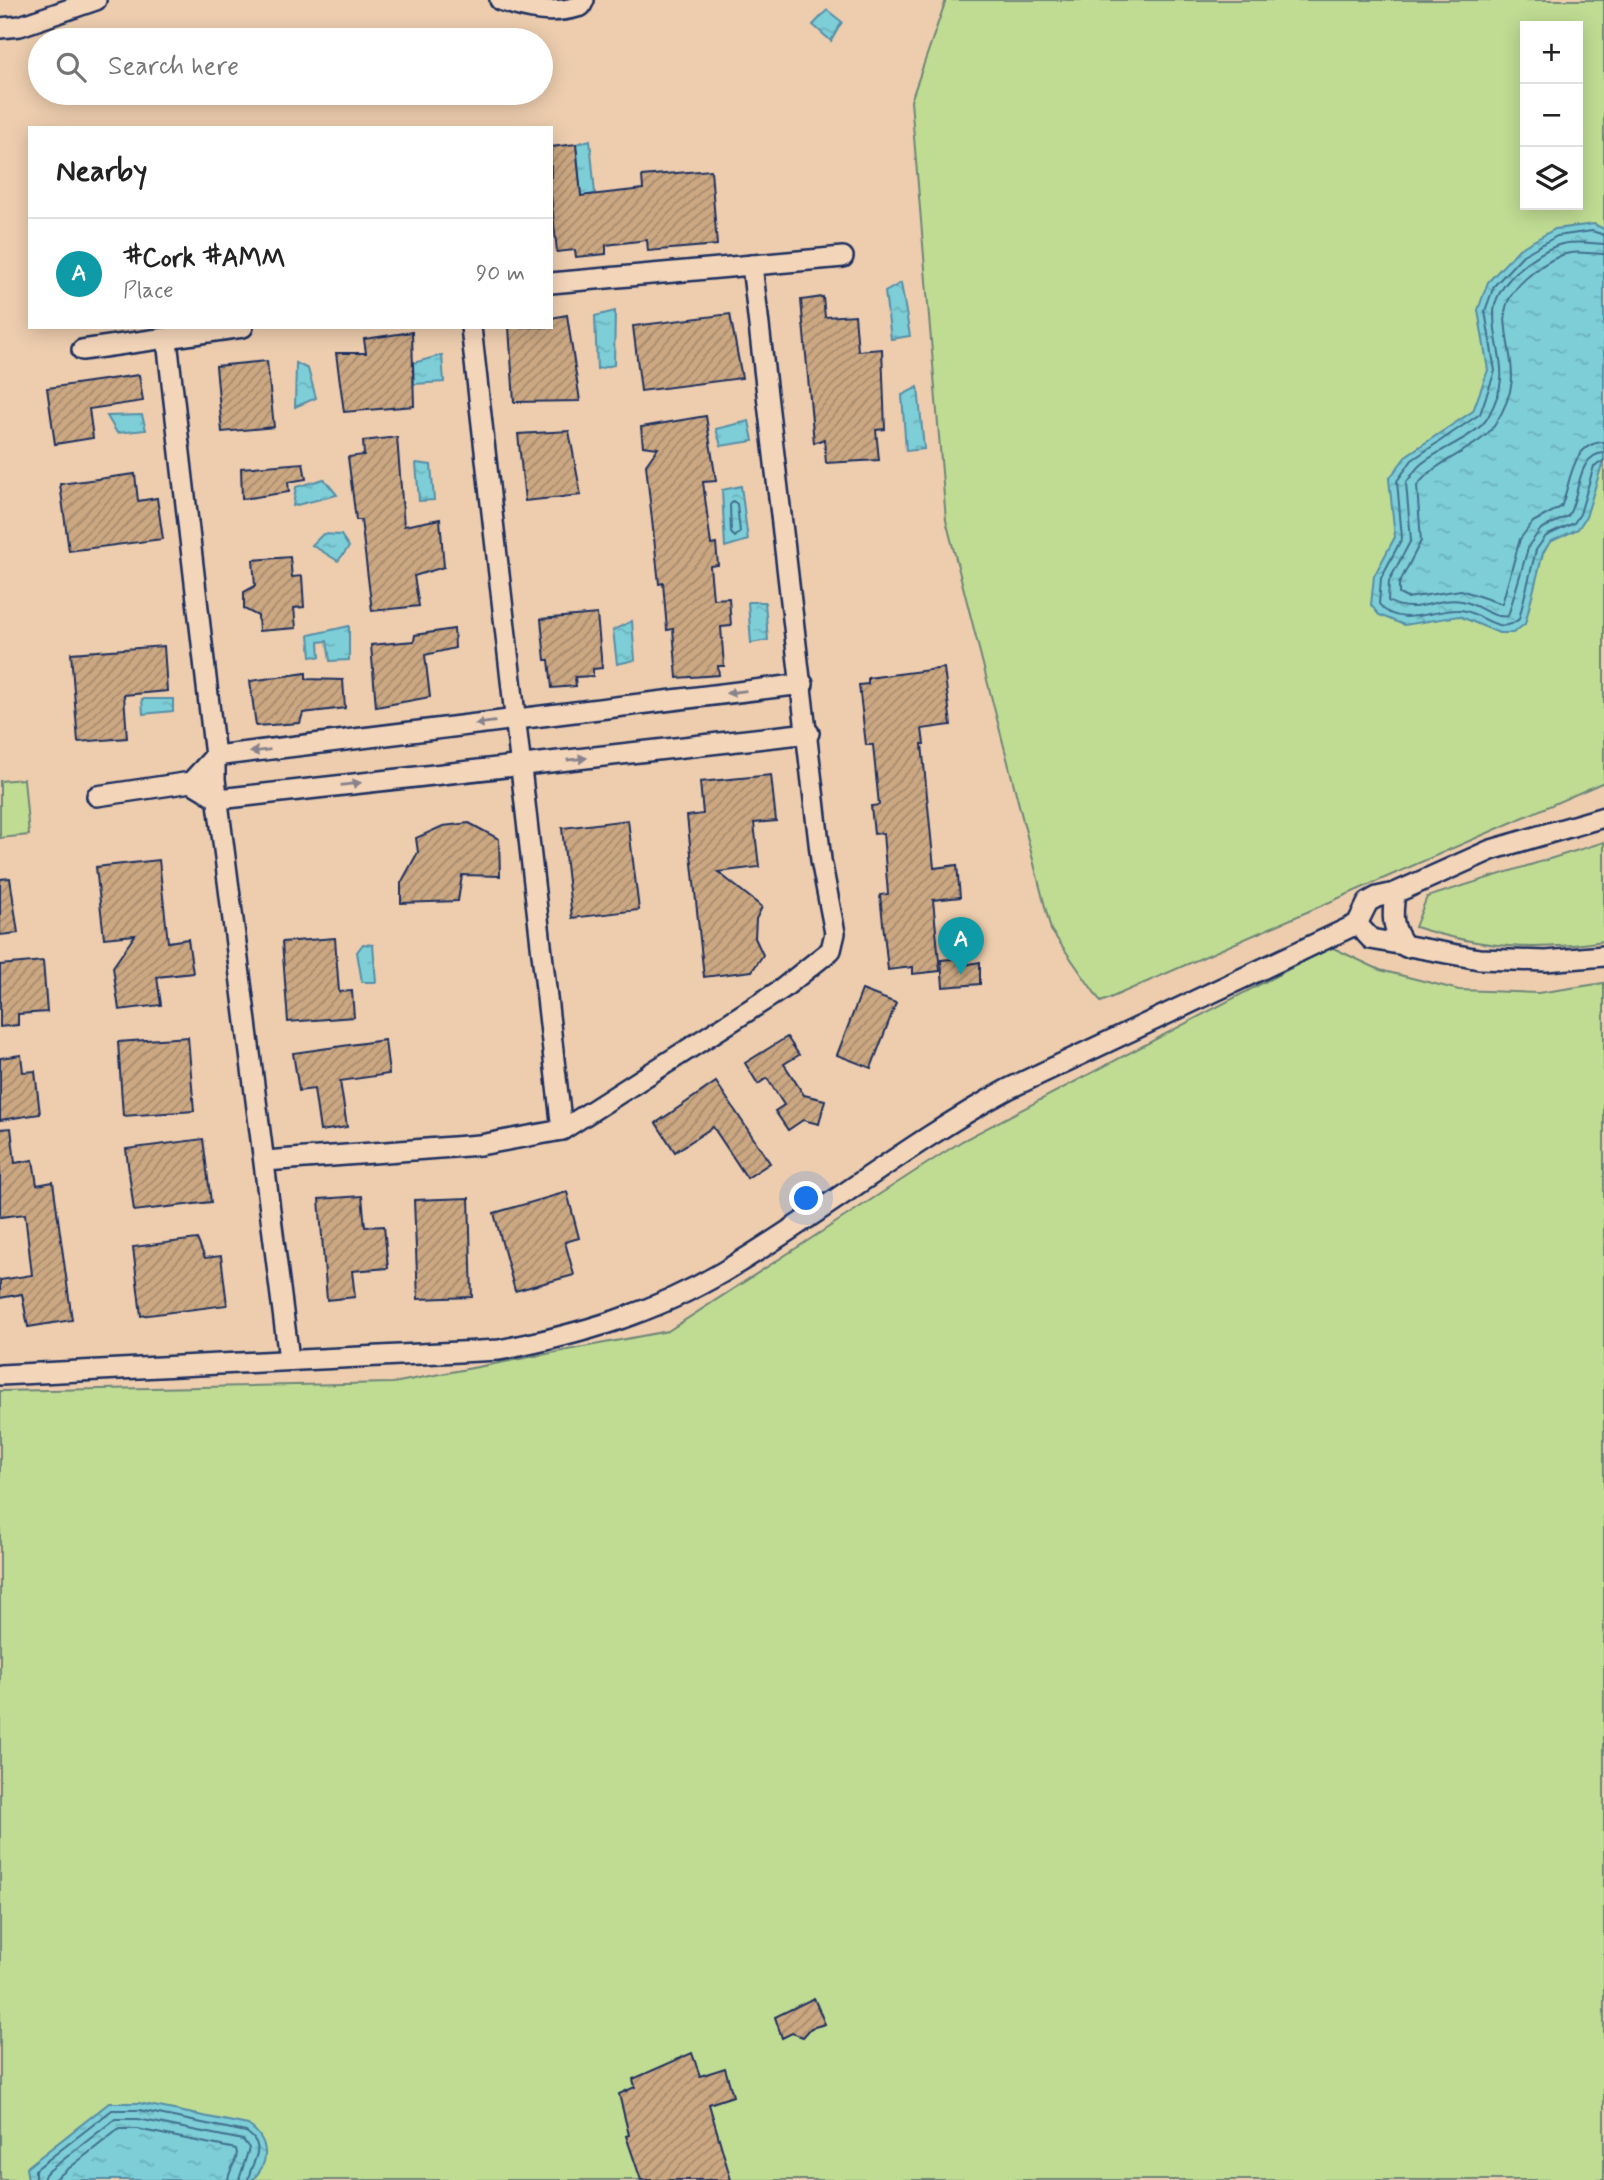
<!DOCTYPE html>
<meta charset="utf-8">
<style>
:root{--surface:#fff;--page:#f2f2f2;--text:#222;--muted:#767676;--line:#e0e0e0;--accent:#c8321e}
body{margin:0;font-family:Mynerve,sans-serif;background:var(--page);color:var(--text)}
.controls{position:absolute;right:21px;top:21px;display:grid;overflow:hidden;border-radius:0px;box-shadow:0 4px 18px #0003}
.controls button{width:63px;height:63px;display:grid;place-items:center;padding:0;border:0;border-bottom:2px solid var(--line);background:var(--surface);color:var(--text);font:35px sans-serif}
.you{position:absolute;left:807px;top:1199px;width:24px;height:24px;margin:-18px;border:5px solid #fff;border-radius:50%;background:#1a73e8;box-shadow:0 0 0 10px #1a73e833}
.badge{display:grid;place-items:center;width:46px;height:46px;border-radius:50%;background:var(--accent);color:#fff;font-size:23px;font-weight:700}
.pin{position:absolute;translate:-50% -58px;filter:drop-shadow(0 2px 4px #0008)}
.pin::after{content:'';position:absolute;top:37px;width:24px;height:21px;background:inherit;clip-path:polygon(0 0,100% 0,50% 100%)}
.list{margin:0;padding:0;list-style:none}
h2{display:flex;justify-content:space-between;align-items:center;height:91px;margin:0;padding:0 28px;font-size:30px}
h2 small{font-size:23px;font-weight:400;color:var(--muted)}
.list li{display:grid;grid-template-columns:46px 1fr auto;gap:21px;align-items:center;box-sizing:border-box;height:112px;padding:0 28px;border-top:2px solid var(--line)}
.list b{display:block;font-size:26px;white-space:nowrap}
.list p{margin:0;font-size:23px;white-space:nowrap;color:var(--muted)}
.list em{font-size:23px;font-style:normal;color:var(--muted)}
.icon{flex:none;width:38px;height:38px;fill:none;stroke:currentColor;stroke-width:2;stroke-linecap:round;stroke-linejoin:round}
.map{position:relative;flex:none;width:1604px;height:2180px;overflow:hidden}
.search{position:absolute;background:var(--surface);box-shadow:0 4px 18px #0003;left:28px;top:28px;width:525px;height:77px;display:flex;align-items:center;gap:18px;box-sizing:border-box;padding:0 24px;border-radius:38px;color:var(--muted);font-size:26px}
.panel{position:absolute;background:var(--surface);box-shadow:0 4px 18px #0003;left:28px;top:126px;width:525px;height:203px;border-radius:0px}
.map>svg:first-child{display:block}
.green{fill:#c0dc93;stroke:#6e8678;stroke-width:2;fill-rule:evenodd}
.water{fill:url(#water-ripples);stroke:#568ea7;stroke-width:2}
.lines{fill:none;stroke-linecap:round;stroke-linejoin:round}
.shore{stroke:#426f8e;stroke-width:2}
.building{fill:url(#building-hatch);stroke:#1b2f5e;stroke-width:2}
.street-casing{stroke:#1b2f5e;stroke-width:24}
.street{stroke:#f3d5b9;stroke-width:19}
.oneway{fill:#87828c}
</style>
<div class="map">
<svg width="1604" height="2180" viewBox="0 0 1604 2180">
<defs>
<pattern id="water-ripples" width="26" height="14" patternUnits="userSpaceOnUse" patternTransform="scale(1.75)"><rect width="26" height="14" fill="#7dced7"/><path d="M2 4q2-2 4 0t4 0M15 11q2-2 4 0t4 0" fill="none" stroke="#6bb1bb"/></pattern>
<pattern id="building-hatch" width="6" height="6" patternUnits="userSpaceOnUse" patternTransform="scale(1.75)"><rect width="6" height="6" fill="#cca882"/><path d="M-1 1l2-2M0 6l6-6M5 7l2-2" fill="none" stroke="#a5896e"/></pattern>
</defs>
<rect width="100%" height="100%" fill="#edcdae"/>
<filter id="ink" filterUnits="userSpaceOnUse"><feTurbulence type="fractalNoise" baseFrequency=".0143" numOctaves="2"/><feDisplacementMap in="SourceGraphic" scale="14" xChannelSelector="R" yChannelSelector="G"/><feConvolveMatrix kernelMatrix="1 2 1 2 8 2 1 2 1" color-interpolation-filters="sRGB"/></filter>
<g filter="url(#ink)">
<g class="green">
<path d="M946 0H1604V782L1101 1002 1051 930 946 520 911 101ZM1525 26H1578V205H1525Z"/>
<polygon points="24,779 29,835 0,838 0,781"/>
<path d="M1604 842V941C1534 952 1482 948 1415 927L1427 897Z"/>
<polygon points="1331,947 1380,970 1459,990 1538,993 1604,983 1604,2180 0,2180 0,1391 393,1383 668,1331 962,1141"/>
</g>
<g class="water">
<polygon points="827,10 842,22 831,41 813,25"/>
<polygon points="590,140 595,194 581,196 576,144"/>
<polygon points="1594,224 1604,229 1604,458 1586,517 1578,529 1550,542 1543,553 1525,624 1513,633 1499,633 1459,616 1404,625 1379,615 1371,605 1374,576 1395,537 1389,479 1407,455 1473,411 1488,370 1478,310 1488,282 1519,249 1555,229"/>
<polygon points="901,283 910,336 891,339 885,292"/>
<polygon points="615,311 614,365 597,369 595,316"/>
<polygon points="442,355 444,382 414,384 413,363"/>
<polygon points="296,363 308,369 316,398 295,407"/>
<polygon points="918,387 924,449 906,451 902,395"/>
<polygon points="142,415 146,430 117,433 107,416"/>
<polygon points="749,421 753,441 721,446 716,429"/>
<polygon points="416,463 431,465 434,500 419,501"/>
<polygon points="324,479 337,495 293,506 296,487"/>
<polygon points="741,486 748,540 725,547 722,490"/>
<polygon points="323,534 341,535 349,547 338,561 312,545"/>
<polygon points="748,602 765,602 768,640 751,643"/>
<polygon points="632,621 635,660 617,664 613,630"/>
<polygon points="349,626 349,660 330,661 327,641 319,642 320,657 311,656 309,635"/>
<polygon points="142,699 173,699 173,711 143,714"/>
<polygon points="363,944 373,945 376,982 362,982 357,952"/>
<path d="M109 2103H139L248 2125C269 2139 271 2163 252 2180H28L26 2168Z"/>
</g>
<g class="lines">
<g class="shore">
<path d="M1604 235 1592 231 1557 236 1523 255 1494 286 1485 311 1495 371 1480 414 1412 460 1397 481 1402 538 1381 578 1379 604C1398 629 1432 610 1457 610 1480 609 1498 638 1519 619L1536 550 1546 536 1574 523 1580 514 1594 466 1604 461"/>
<path d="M1604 244C1590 243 1577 241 1562 244 1536 251 1494 284 1494 313 1494 358 1514 369 1488 417 1477 437 1436 450 1419 466 1414 471 1410 478 1406 483L1411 540 1389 581 1388 601C1416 617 1435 596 1462 601 1478 604 1492 619 1508 616L1529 545 1541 529 1568 516C1580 498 1576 454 1604 453"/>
<path d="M1604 254C1590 254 1576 250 1562 255 1541 264 1505 289 1505 315 1506 361 1525 375 1496 423 1481 449 1436 459 1417 486L1421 541 1399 584V594L1407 598 1461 590 1502 604 1520 539 1533 522 1561 507C1571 484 1570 443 1604 442"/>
<polygon points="733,501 737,504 740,532 735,537 731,533 730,505"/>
<path d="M35 2180V2170L112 2110H139L246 2132C269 2147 251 2161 248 2180"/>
<polyline points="43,2180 45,2174 115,2119 138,2119 243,2140 249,2148 239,2180"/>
<path d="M54 2180 119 2129H137L236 2149C240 2158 229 2169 228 2180"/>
</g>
</g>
<g class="building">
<polygon points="576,144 581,196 643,189 642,176 711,170 717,245 648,251 647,240 606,245 606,254 576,257 575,250 557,252 551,194 551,147"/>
<polygon points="823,297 825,317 855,315 858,351 882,349 885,429 876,430 879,460 826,463 824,439 814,443 801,300"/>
<polygon points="730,314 742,378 641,391 633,326"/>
<polygon points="567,315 580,401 514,402 509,327 551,327 551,318"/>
<polygon points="412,332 414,406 344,412 336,353 366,353 364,339"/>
<polygon points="267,361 274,427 222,432 216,366"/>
<polygon points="139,375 143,401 89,409 93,438 55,444 47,388"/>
<polygon points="706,416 716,481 703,482 711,545 716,544 718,565 710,566 713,599 729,598 731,626 721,627 724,666 718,666 719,675 677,678 673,629 667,630 663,583 659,584 646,465 658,448 643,446 641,427"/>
<polygon points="569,431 581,495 525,501 518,434"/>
<polygon points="397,437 404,526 440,519 444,567 414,576 419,606 372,611 361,520 356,520 348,457 364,455 363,441"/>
<polygon points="303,463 306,479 288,482 289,492 242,499 241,468"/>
<polygon points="135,474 138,501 157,498 163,539 69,551 60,484"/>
<polygon points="290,557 292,577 302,576 304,607 294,608 296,628 259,631 258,616 244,609 244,592 255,586 253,560"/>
<polygon points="597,614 602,668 593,669 593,676 575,677 576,686 552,688 549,660 545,660 541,619"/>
<polygon points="454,629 455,648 425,655 430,697 376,707 371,645 414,641 415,635"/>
<polygon points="164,646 167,691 124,695 127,738 78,742 71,653"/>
<polygon points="944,668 951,725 922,729 924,744 922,744 934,868 957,865 960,897 933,900 940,971 913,974 913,967 888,970 880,895 888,894 883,833 874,834 871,806 879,805 873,745 866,745 859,685 868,684 868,678"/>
<polygon points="306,673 306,679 343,680 345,708 303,713 300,723 256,726 250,681"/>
<polygon points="771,775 776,821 754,823 759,867 718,872 762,907 756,919 755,938 763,955 752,971 704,977 687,816 703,814 700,782"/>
<polygon points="628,820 639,910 572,918 562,828"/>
<polygon points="469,823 499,839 500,876 462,875 458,901 401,903 401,883 418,852 416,838 443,826"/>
<polygon points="159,860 168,942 188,939 193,973 157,977 161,1005 119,1010 113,967 135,935 104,938 96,867"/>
<polygon points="10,878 18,933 0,935 0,879"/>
<polygon points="335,938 339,992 352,991 354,1017 288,1022 282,942"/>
<polygon points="962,958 964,965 980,962 980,984 943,987 941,960"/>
<polygon points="43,961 47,1012 18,1014 18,1025 0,1027 0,965"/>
<polygon points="862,990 896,1003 871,1068 837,1055"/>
<polygon points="188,1037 194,1111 123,1116 118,1042"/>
<polygon points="787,1037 799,1055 784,1064 804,1095 825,1100 819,1124 803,1120 788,1130 775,1111 784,1105 767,1078 758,1084 745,1063"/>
<polygon points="385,1040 389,1074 340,1081 347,1127 320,1131 314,1089 299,1091 293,1053"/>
<polygon points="21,1055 23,1072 35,1071 40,1114 0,1120 0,1058"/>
<polygon points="716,1082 770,1163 747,1178 713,1127 675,1152 656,1123"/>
<polygon points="11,1128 15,1163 33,1160 37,1185 53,1182 72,1320 28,1327 22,1294 0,1298 0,1280 32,1275 25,1214 0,1217 0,1129"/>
<polygon points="203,1139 211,1202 134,1211 126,1149"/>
<polygon points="567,1192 579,1238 565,1242 574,1275 515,1291 494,1213"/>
<polygon points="362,1196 365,1227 384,1226 388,1268 352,1271 355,1297 327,1300 319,1199"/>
<polygon points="469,1198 472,1297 418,1299 414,1200"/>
<polygon points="197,1239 205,1258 221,1256 227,1305 141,1316 133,1247"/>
<polygon points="814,1998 825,2024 811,2028 803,2037 792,2033 782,2038 775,2017"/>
<polygon points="692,2053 700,2076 725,2068 733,2096 709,2104 731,2180 641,2180 626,2136 629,2135 619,2094 635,2087 633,2079"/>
</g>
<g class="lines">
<defs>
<g id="street">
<path d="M500 0C528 10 552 15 581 6L584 0"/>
<polyline points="0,28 20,26 96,0"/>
<polyline points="551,283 843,257"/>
<polyline points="471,327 562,1130"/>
<polyline points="167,340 215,756 215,779 289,1359"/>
<polyline points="82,350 243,327"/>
<polyline points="191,782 219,799 809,733"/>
<polyline points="97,796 191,782 215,756 803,684"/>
<path d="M1395 893C1392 916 1391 928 1406 947"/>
<polyline points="1357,924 1371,939 1479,959 1546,961 1604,956"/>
<polyline points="265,1161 480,1145 562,1130 782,989 831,950 835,933 821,860 752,265"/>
<path d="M0 1375 499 1350C578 1335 654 1313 723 1272 821 1214 909 1143 1008 1089L1357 924 1368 902 1377 897 1395 893 1491 850 1604 817"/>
</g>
</defs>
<use href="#street" class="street-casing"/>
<use href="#street" class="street"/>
</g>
<defs><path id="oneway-solid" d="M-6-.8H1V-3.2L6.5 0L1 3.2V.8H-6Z" transform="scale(1.75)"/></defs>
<g class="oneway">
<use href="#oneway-solid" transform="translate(736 692) rotate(173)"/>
<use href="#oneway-solid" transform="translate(485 723) rotate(173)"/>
<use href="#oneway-solid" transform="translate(260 751) rotate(173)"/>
<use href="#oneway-solid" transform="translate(577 759) rotate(-6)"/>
<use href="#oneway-solid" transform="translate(351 784) rotate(-7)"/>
</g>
</g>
</svg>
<div class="controls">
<button>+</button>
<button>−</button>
<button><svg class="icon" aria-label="layers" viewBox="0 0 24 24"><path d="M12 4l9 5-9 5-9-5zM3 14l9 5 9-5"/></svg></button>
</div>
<div class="you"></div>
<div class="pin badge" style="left:961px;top:975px;background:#0f9aa8">A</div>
<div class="search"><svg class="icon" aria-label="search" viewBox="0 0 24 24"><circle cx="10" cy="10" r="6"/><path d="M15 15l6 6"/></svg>Search here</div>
<section class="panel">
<h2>Nearby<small></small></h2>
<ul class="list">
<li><span class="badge" style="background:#0f9aa8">A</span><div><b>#Cork #AMM</b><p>Place</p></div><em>90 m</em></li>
</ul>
</section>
</div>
